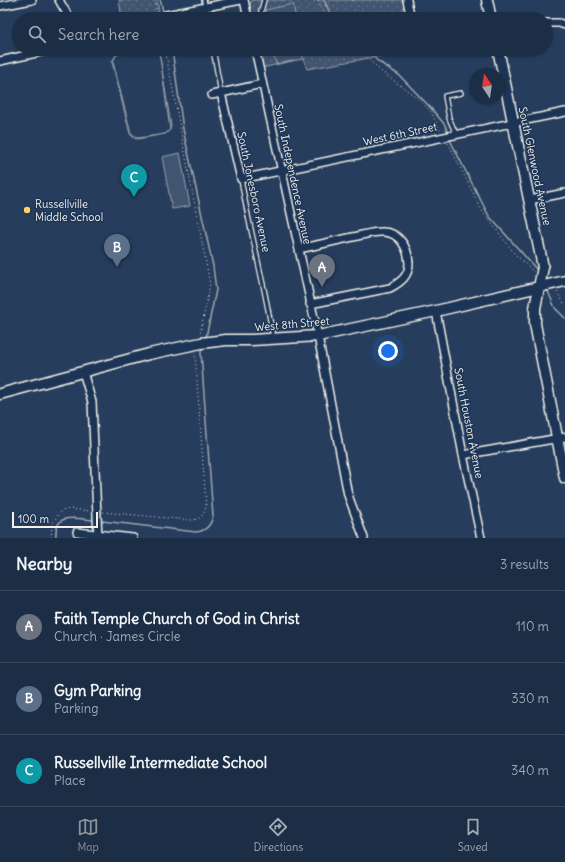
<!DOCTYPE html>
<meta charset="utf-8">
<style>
:root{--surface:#1c2e46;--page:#293a51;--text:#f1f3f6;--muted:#a0a8b3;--line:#3a4a5f;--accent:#8c9099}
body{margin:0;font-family:Delius,sans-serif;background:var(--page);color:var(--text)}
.compass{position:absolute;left:469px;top:68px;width:36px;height:36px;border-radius:50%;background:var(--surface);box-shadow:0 1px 3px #0004;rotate:347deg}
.scale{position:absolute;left:12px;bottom:10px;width:86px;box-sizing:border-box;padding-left:4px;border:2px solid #f4f1e8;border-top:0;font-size:11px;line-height:14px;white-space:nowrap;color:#f4f1e8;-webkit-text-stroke:3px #1d3557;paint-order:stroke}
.you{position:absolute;left:388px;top:351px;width:14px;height:14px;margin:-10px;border:3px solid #fff;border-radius:50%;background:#1a73e8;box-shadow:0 0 0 6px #1a73e833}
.badge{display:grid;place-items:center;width:26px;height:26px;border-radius:50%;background:var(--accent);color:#fff;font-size:13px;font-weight:700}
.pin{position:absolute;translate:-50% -33px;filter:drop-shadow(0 1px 2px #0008)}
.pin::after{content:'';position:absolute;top:21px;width:14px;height:12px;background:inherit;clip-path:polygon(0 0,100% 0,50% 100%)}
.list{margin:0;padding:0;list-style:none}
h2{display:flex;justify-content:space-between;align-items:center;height:52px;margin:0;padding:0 16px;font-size:17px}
h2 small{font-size:13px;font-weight:400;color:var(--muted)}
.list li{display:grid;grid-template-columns:26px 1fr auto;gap:12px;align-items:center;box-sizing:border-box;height:72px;padding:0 16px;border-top:1px solid var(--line)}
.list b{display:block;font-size:15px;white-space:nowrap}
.list p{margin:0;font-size:13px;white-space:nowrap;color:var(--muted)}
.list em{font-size:13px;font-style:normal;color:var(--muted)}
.icon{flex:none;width:22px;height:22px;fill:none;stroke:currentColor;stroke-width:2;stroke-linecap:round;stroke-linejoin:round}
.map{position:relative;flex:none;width:565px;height:538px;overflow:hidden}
.search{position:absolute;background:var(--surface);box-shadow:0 1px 3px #0004;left:12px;right:12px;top:12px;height:44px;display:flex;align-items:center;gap:10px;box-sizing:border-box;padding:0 14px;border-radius:22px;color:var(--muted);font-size:15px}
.sheet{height:268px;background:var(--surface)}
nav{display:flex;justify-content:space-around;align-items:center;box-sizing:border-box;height:56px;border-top:1px solid var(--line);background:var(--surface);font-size:11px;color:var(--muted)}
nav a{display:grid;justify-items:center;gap:2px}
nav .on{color:var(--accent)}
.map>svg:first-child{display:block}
.grass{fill:url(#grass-dots);stroke:#9aa2ac}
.pitch{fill:#40546f;stroke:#9aa2ac}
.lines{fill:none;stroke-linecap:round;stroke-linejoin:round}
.stream{stroke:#9fa7ae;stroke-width:1.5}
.lane-casing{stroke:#f4f1e8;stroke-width:6}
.street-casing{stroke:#f4f1e8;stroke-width:10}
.secondary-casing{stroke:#f4f1e8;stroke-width:13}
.path{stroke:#f4f1e8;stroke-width:1;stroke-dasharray:1 3;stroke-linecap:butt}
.lane{stroke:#1d3557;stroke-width:3.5}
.street{stroke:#1d3557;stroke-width:7}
.secondary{stroke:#1d3557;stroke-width:10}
.poi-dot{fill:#ffd166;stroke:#1d3557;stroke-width:1.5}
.labels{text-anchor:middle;stroke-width:3;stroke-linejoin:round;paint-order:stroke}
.street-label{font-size:11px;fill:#f4f1e8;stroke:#1d3557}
.poi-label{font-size:11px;fill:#f4f1e8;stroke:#1d3557;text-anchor:start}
</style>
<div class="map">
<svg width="565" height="538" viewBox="0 0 565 538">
<defs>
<pattern id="grass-dots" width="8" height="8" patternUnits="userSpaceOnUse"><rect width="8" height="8" fill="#40546f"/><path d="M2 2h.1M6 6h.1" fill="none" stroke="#5c6d84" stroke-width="1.8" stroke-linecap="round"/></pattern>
</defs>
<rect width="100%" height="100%" fill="#263d5d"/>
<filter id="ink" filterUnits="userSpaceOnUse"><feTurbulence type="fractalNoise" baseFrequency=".025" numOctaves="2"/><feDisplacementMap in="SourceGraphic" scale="8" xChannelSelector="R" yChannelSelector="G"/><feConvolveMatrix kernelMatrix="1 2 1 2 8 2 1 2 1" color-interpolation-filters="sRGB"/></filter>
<g filter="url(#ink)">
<g class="grass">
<polygon points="119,0 157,0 159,12 149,19 122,19"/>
<polygon points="255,0 403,0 407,19 253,19 250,6 251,1"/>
<polygon points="259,49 414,49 414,50 307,69 304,58 262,68"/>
</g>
<g class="pitch">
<polygon points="293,4 296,19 267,19 265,10"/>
<path d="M131 49H135C126 51 116 51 113 62L131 133 138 138 165 134 170 130 160 57 157 49 160 57 171 126 170 130 165 134 138 139 134 138 130 134 112 62 117 53Z"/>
<polygon points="273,49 302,49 303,59 276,64"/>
<polygon points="180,153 190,206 172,209 162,157"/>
</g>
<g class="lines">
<g class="stream">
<polyline points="160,0 163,11"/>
<polyline points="324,0 333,19"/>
<polyline points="172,49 183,129 213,266 216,290 206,337"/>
<polyline points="364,49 379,62 399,75 430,107 445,125 447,131"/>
<polyline points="450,140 462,164 489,216 538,271"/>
<polyline points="547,289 555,308 565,318"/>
<path d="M102 521 196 532C206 531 211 525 213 516L201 353V351L205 347"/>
<path d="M56 538C54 512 74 518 93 520"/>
</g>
<defs>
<g id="lane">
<polyline points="204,0 207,19"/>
<polyline points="263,19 261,11 264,0"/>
<polyline points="213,49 221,93"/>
<polyline points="256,55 266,53 267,49"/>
<polyline points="456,134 449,118 445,96 461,93"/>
<path d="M241 179C250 233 265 284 273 338"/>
</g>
<g id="street">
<polyline points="59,0 70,19"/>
<polyline points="244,0 248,19"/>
<polyline points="407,0 411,19"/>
<polyline points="0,6 32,0"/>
<polyline points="159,19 166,15 241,0"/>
<polyline points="546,23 559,23 565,25"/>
<polyline points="255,49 318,336 348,495 364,538"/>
<polyline points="0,61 54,49"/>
<polyline points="221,93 241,179 565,112"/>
<polyline points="212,95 262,84"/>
<polyline points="530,200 565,193"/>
<path d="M299 249C317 245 335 241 353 237 363 235 374 231 384 232 400 233 408 248 409 263 409 276 401 282 390 288L310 304"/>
<polyline points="436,311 463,455 481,538"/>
<polyline points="83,372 92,402 98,538"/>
<polyline points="463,455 565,437"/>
<polyline points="77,532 133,538"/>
</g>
<g id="secondary">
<polyline points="487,0 491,19"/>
<polyline points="498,49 543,267 535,308 535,324 565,478"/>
<polyline points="0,394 149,354 201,343 226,340 252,340 318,336 436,311 565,281"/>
</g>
</defs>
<use href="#lane" class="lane-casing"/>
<use href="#street" class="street-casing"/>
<use href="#secondary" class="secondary-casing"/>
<g class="path">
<polyline points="155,0 157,13"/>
<polyline points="318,0 327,19"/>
<polyline points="353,0 353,1"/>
<polyline points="321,7 332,3"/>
<polyline points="165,49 210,284 200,334"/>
<polyline points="358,49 382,72 419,99 431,112 440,130"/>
<polyline points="448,143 482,211 515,254 534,272"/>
<polyline points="557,292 565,305"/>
<path d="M103 512 190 520C200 520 205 515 206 505L195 353"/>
<polyline points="51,538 52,524 61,511 70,509 90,511"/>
</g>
<use href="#lane" class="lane"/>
<use href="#street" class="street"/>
<use href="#secondary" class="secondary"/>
</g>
</g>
<circle class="poi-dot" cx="27" cy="210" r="4"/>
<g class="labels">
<g class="street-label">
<text transform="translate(400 134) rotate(-12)" y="4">West 6th Street</text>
<text transform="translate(535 166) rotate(78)" y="4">South Glenwood Avenue</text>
<text transform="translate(293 174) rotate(78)" y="4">South Independence Avenue</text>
<text transform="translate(254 192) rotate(78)" y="4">South Jonesboro Avenue</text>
<text transform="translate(292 324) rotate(-5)" y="4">West 8th Street</text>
<text transform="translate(469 423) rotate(79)" y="4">South Houston Avenue</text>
</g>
<g class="poi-label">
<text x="35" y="208">Russellville<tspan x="35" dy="13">Middle School</tspan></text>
</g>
</g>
</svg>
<svg class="compass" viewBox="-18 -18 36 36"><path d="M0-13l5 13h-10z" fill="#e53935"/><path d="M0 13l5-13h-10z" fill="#a0a8b3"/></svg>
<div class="scale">100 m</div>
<div class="you"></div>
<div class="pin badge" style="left:322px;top:287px;background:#6b7280">A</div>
<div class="pin badge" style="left:117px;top:267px;background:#5c6f8a">B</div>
<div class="pin badge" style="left:134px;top:197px;background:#0f9aa8">C</div>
<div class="search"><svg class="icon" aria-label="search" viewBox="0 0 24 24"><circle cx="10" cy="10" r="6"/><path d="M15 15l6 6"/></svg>Search here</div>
</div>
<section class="sheet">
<h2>Nearby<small>3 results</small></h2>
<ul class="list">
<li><span class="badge" style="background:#6b7280">A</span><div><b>Faith Temple Church of God in Christ</b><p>Church · James Circle</p></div><em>110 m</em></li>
<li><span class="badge" style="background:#5c6f8a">B</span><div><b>Gym Parking</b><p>Parking</p></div><em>330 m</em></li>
<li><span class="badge" style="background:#0f9aa8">C</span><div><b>Russellville Intermediate School</b><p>Place</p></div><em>340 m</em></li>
</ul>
</section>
<nav>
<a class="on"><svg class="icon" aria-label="map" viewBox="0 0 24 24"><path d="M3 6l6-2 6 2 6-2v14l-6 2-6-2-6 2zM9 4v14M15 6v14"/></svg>Map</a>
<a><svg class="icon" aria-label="directions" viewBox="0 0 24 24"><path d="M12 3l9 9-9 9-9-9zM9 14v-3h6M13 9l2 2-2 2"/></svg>Directions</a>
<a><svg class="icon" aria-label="saved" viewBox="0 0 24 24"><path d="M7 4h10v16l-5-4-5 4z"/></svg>Saved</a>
</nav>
